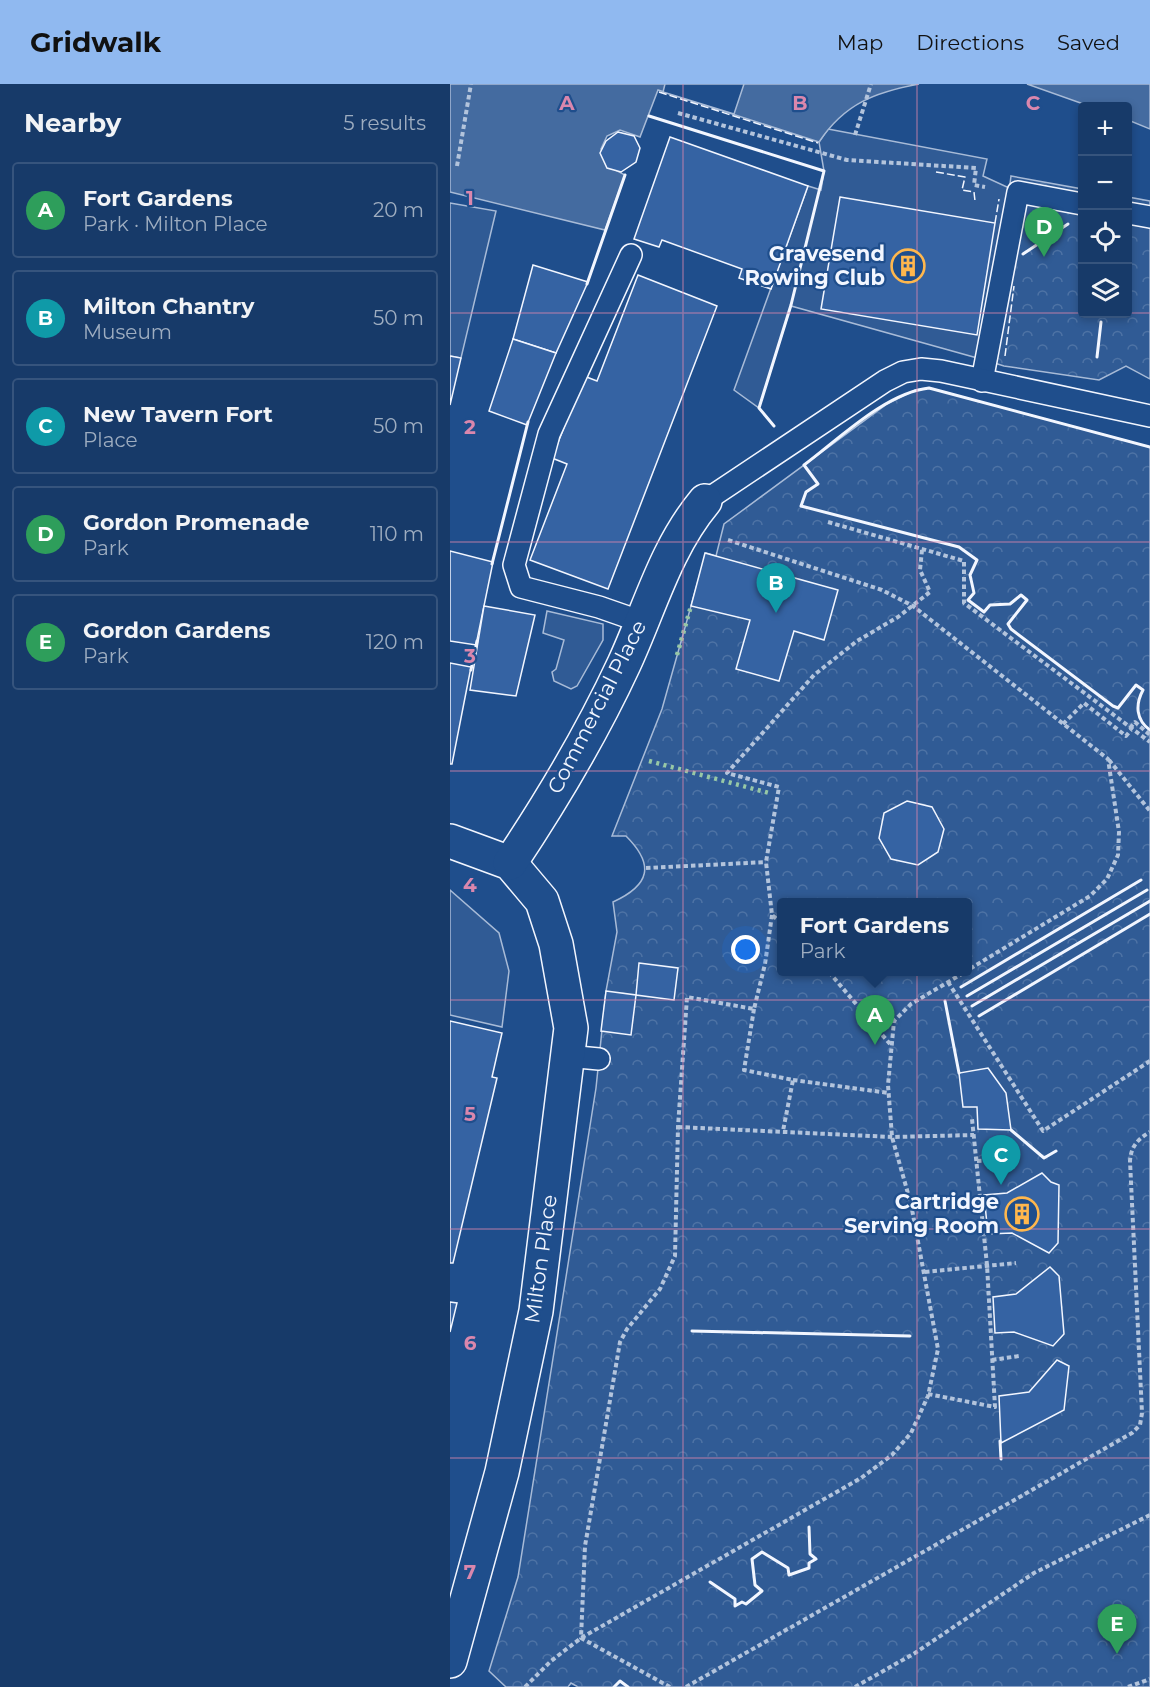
<!DOCTYPE html>
<meta charset="utf-8">
<style>
:root{--surface:#173a69;--page:#244571;--text:#f1f3f6;--muted:#9eadc0;--line:#36547d;--accent:#90b9f0}
body{margin:0;font-family:Montserrat,sans-serif;background:var(--page);color:var(--text)}
.controls{position:absolute;right:18px;top:18px;display:grid;overflow:hidden;border-radius:6px;box-shadow:0 3px 9px #0003}
.controls button{width:54px;height:54px;display:grid;place-items:center;padding:0;border:0;border-bottom:2px solid var(--line);background:var(--surface);color:var(--text);font:30px sans-serif}
.you{position:absolute;left:296px;top:866px;width:21px;height:21px;margin:-15px;border:4px solid #fff;border-radius:50%;background:#1a73e8;box-shadow:0 0 0 9px #1a73e833}
.badge{display:grid;place-items:center;width:39px;height:39px;border-radius:50%;background:var(--accent);color:#fff;font-size:20px;font-weight:700}
.pin{position:absolute;translate:-50% -50px;filter:drop-shadow(0 2px 3px #0008)}
.pin::after{content:'';position:absolute;top:32px;width:21px;height:18px;background:inherit;clip-path:polygon(0 0,100% 0,50% 100%)}
.popup{position:absolute;left:327px;top:814px;width:195px;height:78px;box-sizing:border-box;display:grid;place-content:center;border-radius:6px;background:var(--surface);filter:drop-shadow(0 2px 4px #0005);font-size:20px;white-space:nowrap;color:var(--muted)}
.popup b{font-size:22px;color:var(--text)}
.popup::after{content:'';position:absolute;left:50%;top:100%;margin-left:-12px;border:12px solid transparent;border-top-color:var(--surface)}
.list{margin:0;padding:0;list-style:none}
h2{display:flex;justify-content:space-between;align-items:center;height:78px;margin:0;padding:0 24px;font-size:26px}
h2 small{font-size:20px;font-weight:400;color:var(--muted)}
.list li{display:grid;grid-template-columns:39px 1fr auto;gap:18px;align-items:center;box-sizing:border-box;height:96px;margin:0 12px 12px;padding:0 12px;border:2px solid var(--line);border-radius:6px}
.list b{display:block;font-size:22px;white-space:nowrap}
.list p{margin:0;font-size:20px;white-space:nowrap;color:var(--muted)}
.list em{font-size:20px;font-style:normal;color:var(--muted)}
.icon{flex:none;width:33px;height:33px;fill:none;stroke:currentColor;stroke-width:2;stroke-linecap:round;stroke-linejoin:round}
.map{position:relative;flex:none;width:700px;height:1603px;overflow:hidden}
header{display:flex;align-items:center;gap:36px;box-sizing:border-box;height:84px;padding:0 30px;background:var(--accent);color:#111}
header strong{font-size:28px}
nav{display:flex;gap:33px;margin-inline-start:auto;font-size:21px}
main{display:flex}
aside{flex:1;background:var(--surface)}
.map>svg:first-child{display:block}
.built{fill:#305b95;stroke:#a8bbd7;stroke-width:1.5}
.park{fill:url(#park-crowns);stroke:#a8bbd7;stroke-width:1.5;fill-rule:evenodd}
.water{fill:#446ba0;stroke:#a8bbd7;stroke-width:1.5}
.pier{fill:#1f4e8c;stroke:#a8bbd7;stroke-width:1.5}
.building{fill:#3563a3;stroke:#f2f6ff;stroke-width:1.5}
.lines{fill:none;stroke-linecap:round;stroke-linejoin:round}
.service-casing{stroke:#f2f6ff;stroke-width:24}
.minor-casing{stroke:#f2f6ff;stroke-width:36}
.path{stroke:#b3c4dc;stroke-width:4;stroke-dasharray:4.5 3;stroke-linecap:butt}
.service{stroke:#1f4e8c;stroke-width:21}
.minor{stroke:#1f4e8c;stroke-width:33}
.hedge{stroke:#97c8a6;stroke-width:4.5;stroke-dasharray:3 4.5;stroke-linecap:butt}
.fence{stroke:#f2f6ff;stroke-width:1.5;stroke-dasharray:8 3;stroke-linecap:butt}
.wall{stroke:#f2f6ff;stroke-width:3}
.grid{fill:none;stroke:#da87ad;stroke-width:1.5;stroke-opacity:0.55}
.labels{text-anchor:middle;stroke-width:4.5;stroke-linejoin:round;paint-order:stroke}
.poi-label{font-size:21px;font-weight:bold;fill:#f2f6ff;stroke:#1f4e8c;text-anchor:end}
.street-label{font-size:21px;fill:#f2f6ff;stroke:#1f4e8c}
.grid-label{font-size:20px;text-anchor:middle;font-weight:bold;fill:#da87ad;stroke:#1f4e8c;stroke-width:4.5;stroke-linejoin:round;paint-order:stroke}
</style>
<header>
<strong>Gridwalk</strong>
<nav><a>Map</a><a>Directions</a><a>Saved</a></nav>
</header>
<main>
<aside>
<h2>Nearby<small>5 results</small></h2>
<ul class="list">
<li><span class="badge" style="background:#2e9e5b">A</span><div><b>Fort Gardens</b><p>Park · Milton Place</p></div><em>20 m</em></li>
<li><span class="badge" style="background:#0f9aa8">B</span><div><b>Milton Chantry</b><p>Museum</p></div><em>50 m</em></li>
<li><span class="badge" style="background:#0f9aa8">C</span><div><b>New Tavern Fort</b><p>Place</p></div><em>50 m</em></li>
<li><span class="badge" style="background:#2e9e5b">D</span><div><b>Gordon Promenade</b><p>Park</p></div><em>110 m</em></li>
<li><span class="badge" style="background:#2e9e5b">E</span><div><b>Gordon Gardens</b><p>Park</p></div><em>120 m</em></li>
</ul>
</aside>
<div class="map">
<svg width="700" height="1603" viewBox="0 0 700 1603">
<defs>
<pattern id="park-crowns" width="20" height="18" patternUnits="userSpaceOnUse" patternTransform="scale(1.5)"><rect width="20" height="18" fill="#305b95"/><path d="M2 6a3 3 0 1 1 6 0M12 15a3 3 0 1 1 6 0" fill="none" stroke="#4e73a5"/></pattern>
</defs>
<rect width="100%" height="100%" fill="#1f4e8c"/>
<g class="built">
<polygon points="378,45 537,75 533,92 568,108 538,277 341,222 309,324 284,306 358,102 371,106 374,87 369,58"/>
<polygon points="0,119 46,127 11,274 0,272"/>
<polygon points="97,527 153,540 153,556 127,602 121,605 104,597 102,588 106,585 114,556 93,549"/>
<polygon points="0,806 49,849 59,887 52,943 0,931"/>
</g>
<g class="park">
<polygon points="561,92 632,105 632,230 678,230 678,113 700,117 700,295 676,282 649,296 554,282 538,277"/>
<path d="M479 304 700 363V1603H128L121 1599 118 1603H56L39 1587 68 1493 116 1193 146 1004 156 907 167 848 163 818C200 801 205 781 176 752H162L212 625 256 469 266 472 274 440 437 320 465 306ZM332 818H518V888H332Z"/>
</g>
<g class="water">
<path d="M0 0H469C426 8 395 19 369 58L208 6 190 53 170 46 157 52 151 65 158 82 175 91 155 146 0 108Z"/>
<polygon points="577,0 700,0 700,45 678,36 678,22 639,22"/>
</g>
<polygon class="pier" points="215,0 294,0 284,30 213,8"/>
<g class="building">
<polygon points="168,48 184,52 190,64 186,78 171,88 157,84 150,69 156,57"/>
<polygon points="220,53 358,102 321,205 289,194 292,185 212,156 209,163 184,155"/>
<polygon points="390,113 545,139 527,251 371,225"/>
<polygon points="83,181 138,198 106,269 63,255"/>
<polygon points="188,191 267,222 158,505 80,476 117,380 102,374 134,292 147,297"/>
<polygon points="63,255 106,269 77,341 39,327"/>
<polygon points="0,272 11,274 0,321"/>
<polygon points="0,467 43,478 26,561 0,557"/>
<polygon points="255,469 388,506 374,556 344,547 329,597 286,585 300,536 241,522"/>
<polygon points="34,522 85,531 66,612 20,606"/>
<polygon points="0,579 21,583 2,680 0,680"/>
<polygon points="457,717 482,723 494,745 488,768 468,781 441,775 429,754 434,729"/>
<polygon points="189,879 228,884 224,916 186,911"/>
<polygon points="156,907 186,911 181,951 151,947"/>
<polygon points="0,937 52,949 42,993 47,994 3,1179 0,1179"/>
<polygon points="538,984 556,1009 561,1046 528,1045 527,1023 513,1023 509,989"/>
<polygon points="592,1089 601,1098 609,1101 608,1159 599,1169 562,1149 538,1150 534,1111 557,1109"/>
<polygon points="600,1183 609,1192 614,1250 603,1262 564,1248 545,1249 543,1213 566,1210"/>
<polygon points="0,1218 7,1219 0,1248"/>
<polygon points="607,1276 619,1282 614,1326 551,1359 549,1312 579,1308"/>
</g>
<g class="lines">
<defs>
<g id="service">
<polyline points="678,129 700,133"/>
<polyline points="181,171 99,350 64,481 71,503 149,523 192,538"/>
<polyline points="532,297 568,108 632,120"/>
<polyline points="255,417 435,297 453,288 471,285 491,287 700,332"/>
<polyline points="117,972 149,975"/>
</g>
<g id="minor">
<polyline points="0,757 60,779 92,817 106,860 121,944 86,1227 52,1388 0,1577"/>
<path d="M60 779C102 716 142 649 174 580 200 524 215 465 255 417"/>
</g>
</defs>
<use href="#service" class="service-casing"/>
<use href="#minor" class="minor-casing"/>
<g class="path">
<polyline points="228,29 397,76 526,84 524,101 535,103"/>
<polyline points="405,51 421,0"/>
<polyline points="7,82 21,0"/>
<polyline points="378,438 514,477 514,519 700,658"/>
<polyline points="278,456 432,506 463,522 658,675 669,748 668,771 657,795 640,812 518,886"/>
<polyline points="613,640 634,619 676,652 681,646"/>
<polyline points="680,644 685,638 700,651"/>
<polyline points="659,676 700,727"/>
<polyline points="196,784 316,778"/>
<polyline points="332,839 322,831 316,778 329,703 277,689 364,591 407,557 448,533 480,508 470,486 472,466"/>
<polyline points="379,888 440,960"/>
<polyline points="498,898 593,1047 700,977"/>
<polyline points="304,925 294,986 343,996 333,1047"/>
<polyline points="343,996 439,1009"/>
<polyline points="228,1043 442,1053 524,1051"/>
<polyline points="527,1077 549,1076"/>
<polyline points="475,1188 566,1179"/>
<polyline points="542,1276 569,1272"/>
<polyline points="478,1310 545,1323 537,1181 522,1035"/>
<polyline points="75,1603 101,1577 131,1554 411,1394 442,1371 461,1349 478,1312 488,1265 461,1120 442,1053 438,1001 444,937 461,920 515,888"/>
<polyline points="220,1603 131,1554 135,1462 170,1258 177,1245 210,1205 225,1172 228,1043 237,913 304,925 315,880 322,831"/>
<path d="M236 1603 682 1349 690 1341 692 1329 680 1077C681 1062 688 1055 700 1048"/>
<polyline points="405,1603 465,1569 584,1489 700,1431"/>
<polyline points="678,1603 700,1595"/>
</g>
<use href="#service" class="service"/>
<use href="#minor" class="minor"/>
<g class="hedge">
<polyline points="227,571 241,522"/>
<polyline points="199,677 319,709"/>
</g>
<g class="fence">
<polyline points="209,8 368,59"/>
<polyline points="486,88 515,93 512,106 524,108 525,117"/>
<polyline points="545,139 549,115"/>
<polyline points="555,272 564,202"/>
</g>
<g class="wall">
<polyline points="199,32 374,87 341,221 309,324 324,342"/>
<polyline points="573,170 618,140"/>
<polyline points="137,200 175,91"/>
<polyline points="647,273 651,238"/>
<path d="M700 363 479 304C435 309 389 355 354 381L368 400 356 408 351 422 509 463 527 476 520 491 524 509 518 516 534 528 540 521 560 520 571 511 577 516 558 540 561 545 663 622 668 624 686 601 693 606C685 621 686 636 700 646"/>
<polyline points="42,480 78,338"/>
<polyline points="21,586 27,557"/>
<polyline points="511,903 691,796"/>
<polyline points="517,912 697,806"/>
<polyline points="495,917 509,989"/>
<polyline points="522,922 700,817"/>
<polyline points="529,932 700,830"/>
<polyline points="561,1046 594,1074 606,1067"/>
<polyline points="242,1247 460,1252"/>
<polyline points="550,1357 551,1375"/>
<polyline points="260,1498 285,1515 285,1522 292,1518 296,1520 312,1507 305,1501 302,1475 312,1468 338,1484 339,1491 359,1484 359,1479 366,1475 360,1470 359,1443"/>
<polyline points="164,1603 170,1597 178,1603"/>
</g>
</g>
<path class="grid" d="M233 0V1603M467 0V1603M0 229H632M678 229H700M0 458H700M0 687H700M0 916H700M0 1145H700M0 1374H700"/>
<defs>
<symbol id="building-ring" viewBox="-11 -11 22 22"><circle r="9.5" fill="#1f4e8c" stroke="#ffb74d" stroke-width="1.5"/><path d="M-4-6H4V6H1V3H-1V6H-4ZM-2.5-4.3h1.7v1.8h-1.7ZM.8-4.3h1.7v1.8H.8ZM-2.5-1h1.7V.8h-1.7ZM.8-1h1.7V.8H.8Z" fill="#ffb74d"/></symbol>
</defs>
<g fill-rule="evenodd">
<use href="#building-ring" x="439" y="163" width="38" height="38"/>
<use href="#building-ring" x="553" y="1111" width="38" height="38"/>
</g>
<g class="labels">
<g class="poi-label">
<text x="435" y="177">Gravesend<tspan x="435" dy="24">Rowing Club</tspan></text>
<text x="549" y="1125">Cartridge<tspan x="549" dy="24">Serving Room</tspan></text>
</g>
<g class="street-label">
<text transform="translate(147 623) rotate(-63)" y="7">Commercial Place</text>
<text transform="translate(91 1175) rotate(-82)" y="7">Milton Place</text>
</g>
</g>
<g class="grid-label">
<text x="117" y="26">A</text>
<text x="350" y="26">B</text>
<text x="583" y="26">C</text>
<text x="20" y="121">1</text>
<text x="20" y="350">2</text>
<text x="20" y="579">3</text>
<text x="20" y="808">4</text>
<text x="20" y="1037">5</text>
<text x="20" y="1266">6</text>
<text x="20" y="1495">7</text>
</g>
</svg>
<div class="controls">
<button>+</button>
<button>−</button>
<button><svg class="icon" aria-label="locate" viewBox="0 0 24 24"><circle cx="12" cy="12" r="6"/><path d="M12 2v4M12 18v4M2 12h4M18 12h4"/></svg></button>
<button><svg class="icon" aria-label="layers" viewBox="0 0 24 24"><path d="M12 4l9 5-9 5-9-5zM3 14l9 5 9-5"/></svg></button>
</div>
<div class="you"></div>
<div class="pin badge" style="left:425px;top:961px;background:#2e9e5b">A</div>
<div class="popup"><b>Fort Gardens</b>Park</div>
<div class="pin badge" style="left:326px;top:529px;background:#0f9aa8">B</div>
<div class="pin badge" style="left:551px;top:1101px;background:#0f9aa8">C</div>
<div class="pin badge" style="left:594px;top:173px;background:#2e9e5b">D</div>
<div class="pin badge" style="left:667px;top:1570px;background:#2e9e5b">E</div>
</div>
</main>
